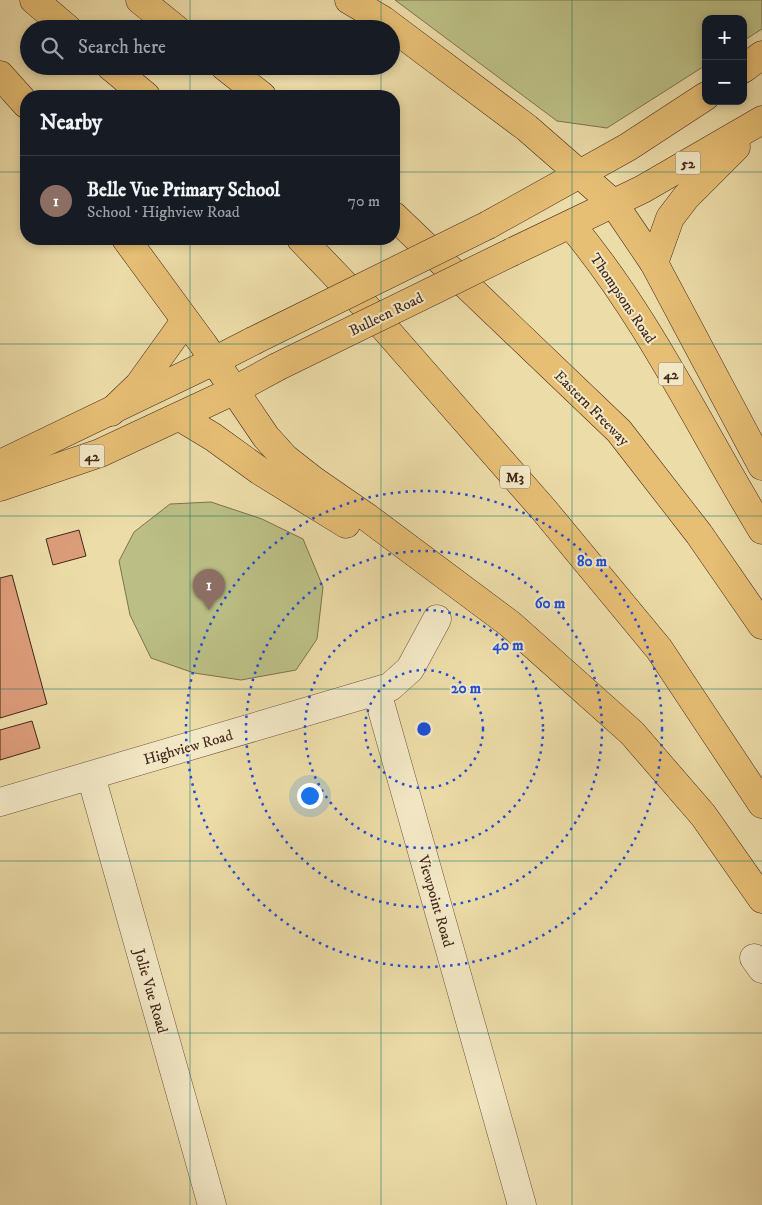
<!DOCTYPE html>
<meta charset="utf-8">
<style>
:root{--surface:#171b24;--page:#242831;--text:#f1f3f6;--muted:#9ea1a6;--line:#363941;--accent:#db2777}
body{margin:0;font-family:"IM FELL DW Pica",serif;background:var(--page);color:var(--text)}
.controls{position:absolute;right:15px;top:15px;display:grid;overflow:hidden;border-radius:10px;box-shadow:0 2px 8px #0003}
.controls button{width:45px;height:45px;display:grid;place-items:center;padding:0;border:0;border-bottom:1px solid var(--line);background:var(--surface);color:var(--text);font:25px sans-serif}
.you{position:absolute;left:309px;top:795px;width:18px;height:18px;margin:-12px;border:4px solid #fff;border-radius:50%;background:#1a73e8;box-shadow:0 0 0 8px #1a73e833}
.badge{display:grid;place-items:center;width:32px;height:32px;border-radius:50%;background:var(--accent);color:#fff;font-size:16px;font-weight:700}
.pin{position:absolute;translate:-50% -41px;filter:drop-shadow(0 1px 2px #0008)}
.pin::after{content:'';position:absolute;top:26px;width:18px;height:15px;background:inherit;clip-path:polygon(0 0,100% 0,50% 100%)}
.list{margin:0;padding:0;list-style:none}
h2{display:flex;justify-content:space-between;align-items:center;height:65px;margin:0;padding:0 20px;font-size:21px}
h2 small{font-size:16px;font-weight:400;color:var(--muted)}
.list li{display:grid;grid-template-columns:32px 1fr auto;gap:15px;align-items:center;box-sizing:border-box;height:90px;padding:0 20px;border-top:1px solid var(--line)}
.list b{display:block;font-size:19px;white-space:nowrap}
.list p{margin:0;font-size:16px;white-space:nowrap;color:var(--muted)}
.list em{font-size:16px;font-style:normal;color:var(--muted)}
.icon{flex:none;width:28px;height:28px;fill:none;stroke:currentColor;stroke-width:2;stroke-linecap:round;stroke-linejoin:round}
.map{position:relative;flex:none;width:762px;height:1205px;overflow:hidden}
.search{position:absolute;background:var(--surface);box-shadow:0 2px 8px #0003;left:20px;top:20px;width:380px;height:55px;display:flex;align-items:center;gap:12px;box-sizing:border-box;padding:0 18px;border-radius:28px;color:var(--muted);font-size:19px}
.panel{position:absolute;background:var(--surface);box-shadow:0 2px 8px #0003;left:20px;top:90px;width:380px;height:155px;border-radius:20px}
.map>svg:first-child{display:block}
.green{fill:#bbbf85;stroke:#7e7250}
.building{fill:#dd9d7b;stroke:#41261b}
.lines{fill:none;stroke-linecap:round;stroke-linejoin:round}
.minor-casing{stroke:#6c543e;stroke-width:29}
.major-casing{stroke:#41261b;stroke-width:29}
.highway-casing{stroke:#41261b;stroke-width:29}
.minor{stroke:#f3e8c6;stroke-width:28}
.major{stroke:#e6be74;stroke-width:28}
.highway{stroke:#e6be74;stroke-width:28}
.highway-bridge-casing{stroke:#41261b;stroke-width:29;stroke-linecap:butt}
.highway-bridge{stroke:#e6be74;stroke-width:28}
.grid{fill:none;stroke:#0f766e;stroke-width:1;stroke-opacity:0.55}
.ring{fill:none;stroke:#1d4ed8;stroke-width:2.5;stroke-dasharray:2.5 5}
.labels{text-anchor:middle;stroke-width:4;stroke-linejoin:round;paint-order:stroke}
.shield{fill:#f3e8c6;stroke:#76604e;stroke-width:1}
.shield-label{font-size:14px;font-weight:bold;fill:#41261b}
.street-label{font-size:15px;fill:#41261b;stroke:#f3e8c6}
.centre{fill:#1d4ed8;stroke:#f3e8c6;stroke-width:2.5}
.ring-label{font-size:15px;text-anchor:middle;font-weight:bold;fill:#1d4ed8;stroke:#f3e8c6;stroke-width:4;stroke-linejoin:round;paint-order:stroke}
</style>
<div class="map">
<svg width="762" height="1205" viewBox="0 0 762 1205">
<rect width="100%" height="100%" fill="#ecdca8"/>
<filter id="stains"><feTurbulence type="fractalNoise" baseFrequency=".004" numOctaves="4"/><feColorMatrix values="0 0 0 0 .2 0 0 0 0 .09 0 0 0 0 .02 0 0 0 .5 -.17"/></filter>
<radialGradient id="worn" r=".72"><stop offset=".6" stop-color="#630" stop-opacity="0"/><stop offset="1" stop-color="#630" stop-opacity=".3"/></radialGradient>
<g class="green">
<polygon points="395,0 762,0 762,29 743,41 743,19 706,19 706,65 607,128 557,121"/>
<polygon points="211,502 262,519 303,539 323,587 317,639 296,670 241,680 194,673 151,658 130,615 119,561 134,532 170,504"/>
</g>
<g class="building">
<polygon points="79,530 86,556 53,565 46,539"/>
<polygon points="12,575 47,704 0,718 0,578"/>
<polygon points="32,721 40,748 0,760 0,730"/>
</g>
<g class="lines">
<defs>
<g id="minor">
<polyline points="377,692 522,1205"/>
<polyline points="91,776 212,1205"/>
<polyline points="0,802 390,687 410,669 437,619"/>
<polyline points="754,958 762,969"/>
</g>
<g id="major">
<polyline points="0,464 214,361"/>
<polyline points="0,487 100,453 233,391"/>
</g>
<g id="highway">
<polyline points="34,0 68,29"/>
<polyline points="140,0 176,29"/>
<polyline points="349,0 383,20 527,128 614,204 654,263 762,466"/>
<polyline points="110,66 146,96"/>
<polyline points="224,66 262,96"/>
<polyline points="743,69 762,55"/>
<polyline points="0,75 26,104"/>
<polyline points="394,216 619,431 699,534 762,625"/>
<polyline points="488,225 628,147 706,96"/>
<path d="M571 225C648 317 700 428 762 530"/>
<polyline points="126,239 203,344 266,437 285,458 313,480 368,518 510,624 632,733 703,815 762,899"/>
<polyline points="301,239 367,308 544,510 659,649 762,804"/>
<polyline points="512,252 643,189 762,120"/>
<polyline points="654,263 670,218 686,197 736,147"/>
<polyline points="214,361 253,341"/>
<polyline points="233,391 277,367"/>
<polyline points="111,412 139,385 185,321"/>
<polyline points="180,417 213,437 260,471 346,524"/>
</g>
</defs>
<use href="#minor" class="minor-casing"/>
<use href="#major" class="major-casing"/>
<use href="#highway" class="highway-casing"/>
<use href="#minor" class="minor"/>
<use href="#major" class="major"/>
<use href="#highway" class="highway"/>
<defs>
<g id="highway-bridge">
<polyline points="253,341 488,225"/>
<polyline points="277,367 512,252"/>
</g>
</defs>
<use href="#highway-bridge" class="highway-bridge-casing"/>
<use href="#highway-bridge" class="highway-bridge"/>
</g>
<path class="grid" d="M190 0V29M381 0V29M572 0V1205M190 66V96M381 66V96M0 172H26M394 172H762M190 239V1205M381 239V1205M0 344H762M0 516H762M0 689H762M0 861H762M0 1033H762"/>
<g class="ring">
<circle cx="424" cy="729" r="59"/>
<circle cx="424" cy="729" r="119"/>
<circle cx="424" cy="729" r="178"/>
<circle cx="424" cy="729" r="238"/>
</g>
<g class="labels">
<g class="shield">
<rect x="675.5" y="151.5" width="25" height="23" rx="4"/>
<rect x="658.5" y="362.5" width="25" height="23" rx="4"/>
<rect x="79.5" y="444.5" width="25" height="23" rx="4"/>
<rect x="500" y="465.5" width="30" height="23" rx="4"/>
</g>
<g class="shield-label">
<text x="688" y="168">52</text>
<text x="671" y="379">42</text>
<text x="92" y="461">42</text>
<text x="515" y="482">M3</text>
</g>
<g class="street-label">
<text transform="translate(623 298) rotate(56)" y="5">Thompsons Road</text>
<text transform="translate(386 314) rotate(-26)" y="5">Bulleen Road</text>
<text transform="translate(592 408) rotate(45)" y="5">Eastern Freeway</text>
<text transform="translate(188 747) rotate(-16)" y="5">Highview Road</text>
<text transform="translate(436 901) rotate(74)" y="5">Viewpoint Road</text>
<text transform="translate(151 991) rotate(74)" y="5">Jolie Vue Road</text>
</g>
</g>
<circle cx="424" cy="729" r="8" class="centre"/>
<g class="ring-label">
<text x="592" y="566">80 m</text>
<text x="550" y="608">60 m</text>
<text x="508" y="650">40 m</text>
<text x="466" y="693">20 m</text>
</g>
<rect width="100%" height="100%" filter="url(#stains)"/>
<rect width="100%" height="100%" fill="url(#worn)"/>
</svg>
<div class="controls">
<button>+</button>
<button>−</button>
</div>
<div class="you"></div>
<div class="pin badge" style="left:209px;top:610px;background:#8d6e63">1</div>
<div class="search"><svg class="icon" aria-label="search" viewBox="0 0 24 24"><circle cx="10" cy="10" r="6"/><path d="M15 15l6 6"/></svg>Search here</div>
<section class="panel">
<h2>Nearby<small></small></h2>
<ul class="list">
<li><span class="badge" style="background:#8d6e63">1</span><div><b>Belle Vue Primary School</b><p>School · Highview Road</p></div><em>70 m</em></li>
</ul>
</section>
</div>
